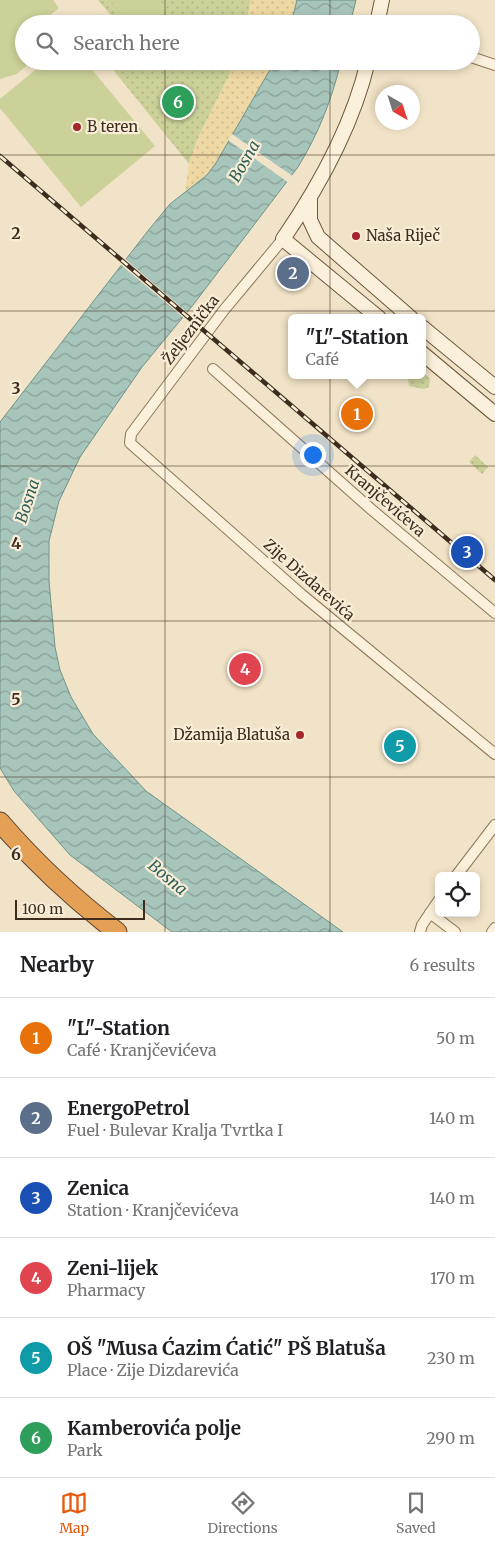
<!DOCTYPE html>
<meta charset="utf-8">
<style>
:root{--surface:#fff;--page:#f6f6f6;--text:#202124;--muted:#757577;--line:#e0e0e0;--accent:#ea580c}
body{margin:0;font-family:Merriweather,serif;background:var(--page);color:var(--text)}
.controls{position:absolute;right:15px;bottom:15px;display:grid;overflow:hidden;border-radius:8px;box-shadow:0 2px 8px #0003}
.controls button{width:45px;height:45px;display:grid;place-items:center;padding:0;border:0;border-bottom:1px solid var(--line);background:var(--surface);color:var(--text);font:25px sans-serif}
.compass{position:absolute;left:375px;top:85px;width:45px;height:45px;border-radius:50%;background:var(--surface);box-shadow:0 2px 8px #0003;rotate:141deg}
.scale{position:absolute;left:15px;bottom:12px;width:130px;box-sizing:border-box;padding-left:5px;border:2px solid #3e2d1f;border-top:0;font-size:14px;line-height:18px;white-space:nowrap;color:#3e2d1f;-webkit-text-stroke:4px #f8edd7;paint-order:stroke}
.you{position:absolute;left:312px;top:454px;width:18px;height:18px;margin:-12px;border:4px solid #fff;border-radius:50%;background:#1a73e8;box-shadow:0 0 0 8px #1a73e833}
.badge{display:grid;place-items:center;width:32px;height:32px;border-radius:50%;background:var(--accent);color:#fff;font-size:16px;font-weight:700}
.pin{position:absolute;translate:-50% -50%;border:2px solid #fff;box-shadow:0 1px 5px #0006}
.popup{position:absolute;left:288px;top:314px;width:138px;height:65px;box-sizing:border-box;display:grid;place-content:center;border-radius:8px;background:var(--surface);filter:drop-shadow(0 1px 4px #0005);font-size:16px;white-space:nowrap;color:var(--muted)}
.popup b{font-size:19px;color:var(--text)}
.popup::after{content:'';position:absolute;left:50%;top:100%;margin-left:-10px;border:10px solid transparent;border-top-color:var(--surface)}
.list{margin:0;padding:0;list-style:none}
h2{display:flex;justify-content:space-between;align-items:center;height:65px;margin:0;padding:0 20px;font-size:21px}
h2 small{font-size:16px;font-weight:400;color:var(--muted)}
.list li{display:grid;grid-template-columns:32px 1fr auto;gap:15px;align-items:center;box-sizing:border-box;height:80px;padding:0 20px;border-top:1px solid var(--line)}
.list b{display:block;font-size:19px;white-space:nowrap}
.list p{margin:0;font-size:16px;white-space:nowrap;color:var(--muted)}
.list em{font-size:16px;font-style:normal;color:var(--muted)}
.icon{flex:none;width:28px;height:28px;fill:none;stroke:currentColor;stroke-width:2;stroke-linecap:round;stroke-linejoin:round}
.map{position:relative;flex:none;width:495px;height:932px;overflow:hidden}
.search{position:absolute;background:var(--surface);box-shadow:0 2px 8px #0003;left:15px;right:15px;top:15px;height:55px;display:flex;align-items:center;gap:12px;box-sizing:border-box;padding:0 18px;border-radius:28px;color:var(--muted);font-size:19px}
.sheet{height:545px;background:var(--surface)}
nav{display:flex;justify-content:space-around;align-items:center;box-sizing:border-box;height:70px;border-top:1px solid var(--line);background:var(--surface);font-size:14px;color:var(--muted)}
nav a{display:grid;justify-items:center;gap:2px}
nav .on{color:var(--accent)}
.map>svg:first-child{display:block}
.green{fill:url(#green-dots)}
.sand{fill:url(#sand-dots)}
.pitch{fill:#ccd199}
.water{fill:url(#water-waves);stroke:#6e9489}
.pier{fill:#f1e3c7}
.lines{fill:none;stroke-linecap:round;stroke-linejoin:round}
.street-casing{stroke:#8f755a;stroke-width:12}
.secondary-casing{stroke:#71563d;stroke-width:16}
.highway-casing{stroke:#5c432f;stroke-width:21}
.street{stroke:#fbf0db;stroke-width:10}
.secondary{stroke:#fbf0db;stroke-width:14}
.highway{stroke:#e4a054;stroke-width:19}
.rail-casing{stroke:#3e2d1f;stroke-width:4.5}
.rail{stroke:#f8edd7;stroke-width:2.5;stroke-dasharray:8;stroke-linecap:butt}
.grid{fill:none;stroke:#3e2d1f;stroke-width:1;stroke-opacity:0.55}
.poi-dot{fill:#a2262b;stroke:#f8edd7;stroke-width:2}
.labels{text-anchor:middle;stroke-width:4.5;stroke-linejoin:round;paint-order:stroke}
.poi-label{font-size:15px;fill:#3e2d1f;stroke:#f8edd7;text-anchor:start}
.street-label{font-size:15px;fill:#3e2d1f;stroke:#f8edd7}
.water-label{font-size:16px;font-style:italic;fill:#2e5e5a;stroke:#f8edd7}
.grid-label{font-size:16px;text-anchor:middle;font-weight:bold;fill:#3e2d1f;stroke:#f8edd7;stroke-width:4.5;stroke-linejoin:round;paint-order:stroke}
</style>
<div class="map">
<svg width="495" height="932" viewBox="0 0 495 932">
<defs>
<pattern id="green-dots" width="8" height="8" patternUnits="userSpaceOnUse" patternTransform="scale(1.25)"><rect width="8" height="8" fill="#ccd199"/><path d="M2 2h.1M6 6h.1" fill="none" stroke="#b0b483" stroke-width="1.8" stroke-linecap="round"/></pattern>
<pattern id="sand-dots" width="8" height="8" patternUnits="userSpaceOnUse" patternTransform="scale(1.25)"><rect width="8" height="8" fill="#eed8a3"/><path d="M2 2h.1M6 6h.1" fill="none" stroke="#cdba8c" stroke-width="1.8" stroke-linecap="round"/></pattern>
<pattern id="water-waves" width="16" height="10" patternUnits="userSpaceOnUse" patternTransform="scale(1.25)"><rect width="16" height="10" fill="#a8c5bc"/><path d="M0 5q4-4 8 0t8 0" fill="none" stroke="#8aa098"/></pattern>
</defs>
<rect width="100%" height="100%" fill="#f1e3c7"/>
<g class="green">
<polygon points="98,0 251,0 246,24 118,24"/>
<polygon points="110,61 236,61 197,140 189,164 110,66 108,63"/>
<polygon points="422,371 430,379 429,387 424,389 409,386 407,375 422,375"/>
<polygon points="475,455 488,467 482,474 469,462"/>
</g>
<g class="sand">
<polygon points="251,0 297,0 291,24 246,24"/>
<polygon points="236,61 275,61 216,163 207,175 185,191 189,164 197,140"/>
</g>
<g class="pitch">
<polygon points="0,0 53,0 59,8 48,17 47,24 24,24 24,61 32,61 17,74 0,79"/>
<polygon points="110,0 160,0 181,24 131,24"/>
<polygon points="46,61 85,61 155,146 81,207 0,108 0,99"/>
</g>
<g class="water">
<polygon points="297,0 356,0 350,24 291,24"/>
<path d="M275 61H341C332 99 319 133 298 167L193 305 142 367 80 457 59 501 49 541V581L55 647 60 670 71 697 93 734 146 791 343 932H172L70 855 14 791 0 768V422L147 232 170 204 207 175 216 163Z"/>
</g>
<g class="pier">
<polygon points="232,134 294,177 289,183 228,140"/>
<polygon points="124,258 189,314 185,319 120,264"/>
</g>
<g class="lines">
<defs>
<g id="street">
<polyline points="471,57 495,65"/>
<polyline points="283,239 224,310 131,434 130,443 301,594 495,754"/>
<polyline points="213,369 372,510 495,613"/>
<polyline points="456,876 495,825"/>
<polyline points="430,913 455,932"/>
<polyline points="420,932 422,925 439,900"/>
<polyline points="492,932 495,928"/>
</g>
<g id="secondary">
<polyline points="377,24 382,0"/>
<path d="M368 61C353 125 320 185 283 239L379 318"/>
<polyline points="310,198 310,220 318,237 411,318"/>
<polyline points="422,327 495,387"/>
<polyline points="422,353 495,414"/>
</g>
<path id="highway" d="M0 822C35 863 74 899 117 932"/>
</defs>
<use href="#street" class="street-casing"/>
<use href="#secondary" class="secondary-casing"/>
<use href="#highway" class="highway-casing"/>
<use href="#street" class="street"/>
<use href="#secondary" class="secondary"/>
<use href="#highway" class="highway"/>
<defs>
<polyline id="rail" points="0,156 495,580"/>
</defs>
<use href="#rail" class="rail-casing"/>
<use href="#rail" class="rail"/>
</g>
<path class="grid" d="M165 0V24M330 0V24M165 61V932M330 61V932M0 155H495M0 311H495M0 466H495M0 621H495M0 777H495"/>
<g class="poi-dot">
<circle cx="77" cy="127" r="5"/>
<circle cx="356" cy="236" r="5"/>
<circle cx="300" cy="735" r="5"/>
</g>
<g class="labels">
<g class="poi-label">
<text x="87" y="132">B teren</text>
<text x="366" y="241">Naša Riječ</text>
<text x="290" y="740" text-anchor="end">Džamija Blatuša</text>
</g>
<g class="street-label">
<text transform="translate(191 330) rotate(-53)" y="5">Željeznička</text>
<text transform="translate(385 501) rotate(41)" y="5">Kranjčevićeva</text>
<text transform="translate(309 580) rotate(41)" y="5">Zije Dizdarevića</text>
</g>
<g class="water-label">
<text transform="translate(244 161) rotate(-60)" y="6">Bosna</text>
<text transform="translate(27 501) rotate(-72)" y="6">Bosna</text>
<text transform="translate(168 877) rotate(40)" y="6">Bosna</text>
</g>
</g>
<g class="grid-label">
<text x="16" y="239">2</text>
<text x="16" y="394">3</text>
<text x="16" y="549">4</text>
<text x="16" y="705">5</text>
<text x="16" y="860">6</text>
</g>
</svg>
<div class="controls">
<button><svg class="icon" aria-label="locate" viewBox="0 0 24 24"><circle cx="12" cy="12" r="6"/><path d="M12 2v4M12 18v4M2 12h4M18 12h4"/></svg></button>
</div>
<svg class="compass" viewBox="-18 -18 36 36"><path d="M0-13l5 13h-10z" fill="#e53935"/><path d="M0 13l5-13h-10z" fill="#757577"/></svg>
<div class="scale">100 m</div>
<div class="you"></div>
<div class="pin badge" style="left:357px;top:414px;background:#e8710a">1</div>
<div class="popup"><b>&quot;L&quot;-Station</b>Café</div>
<div class="pin badge" style="left:293px;top:273px;background:#5c6f8a">2</div>
<div class="pin badge" style="left:467px;top:552px;background:#1a4fb4">3</div>
<div class="pin badge" style="left:245px;top:669px;background:#e0444e">4</div>
<div class="pin badge" style="left:400px;top:746px;background:#0f9aa8">5</div>
<div class="pin badge" style="left:178px;top:102px;background:#2e9e5b">6</div>
<div class="search"><svg class="icon" aria-label="search" viewBox="0 0 24 24"><circle cx="10" cy="10" r="6"/><path d="M15 15l6 6"/></svg>Search here</div>
</div>
<section class="sheet">
<h2>Nearby<small>6 results</small></h2>
<ul class="list">
<li><span class="badge" style="background:#e8710a">1</span><div><b>&quot;L&quot;-Station</b><p>Café · Kranjčevićeva</p></div><em>50 m</em></li>
<li><span class="badge" style="background:#5c6f8a">2</span><div><b>EnergoPetrol</b><p>Fuel · Bulevar Kralja Tvrtka I</p></div><em>140 m</em></li>
<li><span class="badge" style="background:#1a4fb4">3</span><div><b>Zenica</b><p>Station · Kranjčevićeva</p></div><em>140 m</em></li>
<li><span class="badge" style="background:#e0444e">4</span><div><b>Zeni-lijek</b><p>Pharmacy</p></div><em>170 m</em></li>
<li><span class="badge" style="background:#0f9aa8">5</span><div><b>OŠ &quot;Musa Ćazim Ćatić&quot; PŠ Blatuša</b><p>Place · Zije Dizdarevića</p></div><em>230 m</em></li>
<li><span class="badge" style="background:#2e9e5b">6</span><div><b>Kamberovića polje</b><p>Park</p></div><em>290 m</em></li>
</ul>
</section>
<nav>
<a class="on"><svg class="icon" aria-label="map" viewBox="0 0 24 24"><path d="M3 6l6-2 6 2 6-2v14l-6 2-6-2-6 2zM9 4v14M15 6v14"/></svg>Map</a>
<a><svg class="icon" aria-label="directions" viewBox="0 0 24 24"><path d="M12 3l9 9-9 9-9-9zM9 14v-3h6M13 9l2 2-2 2"/></svg>Directions</a>
<a><svg class="icon" aria-label="saved" viewBox="0 0 24 24"><path d="M7 4h10v16l-5-4-5 4z"/></svg>Saved</a>
</nav>
